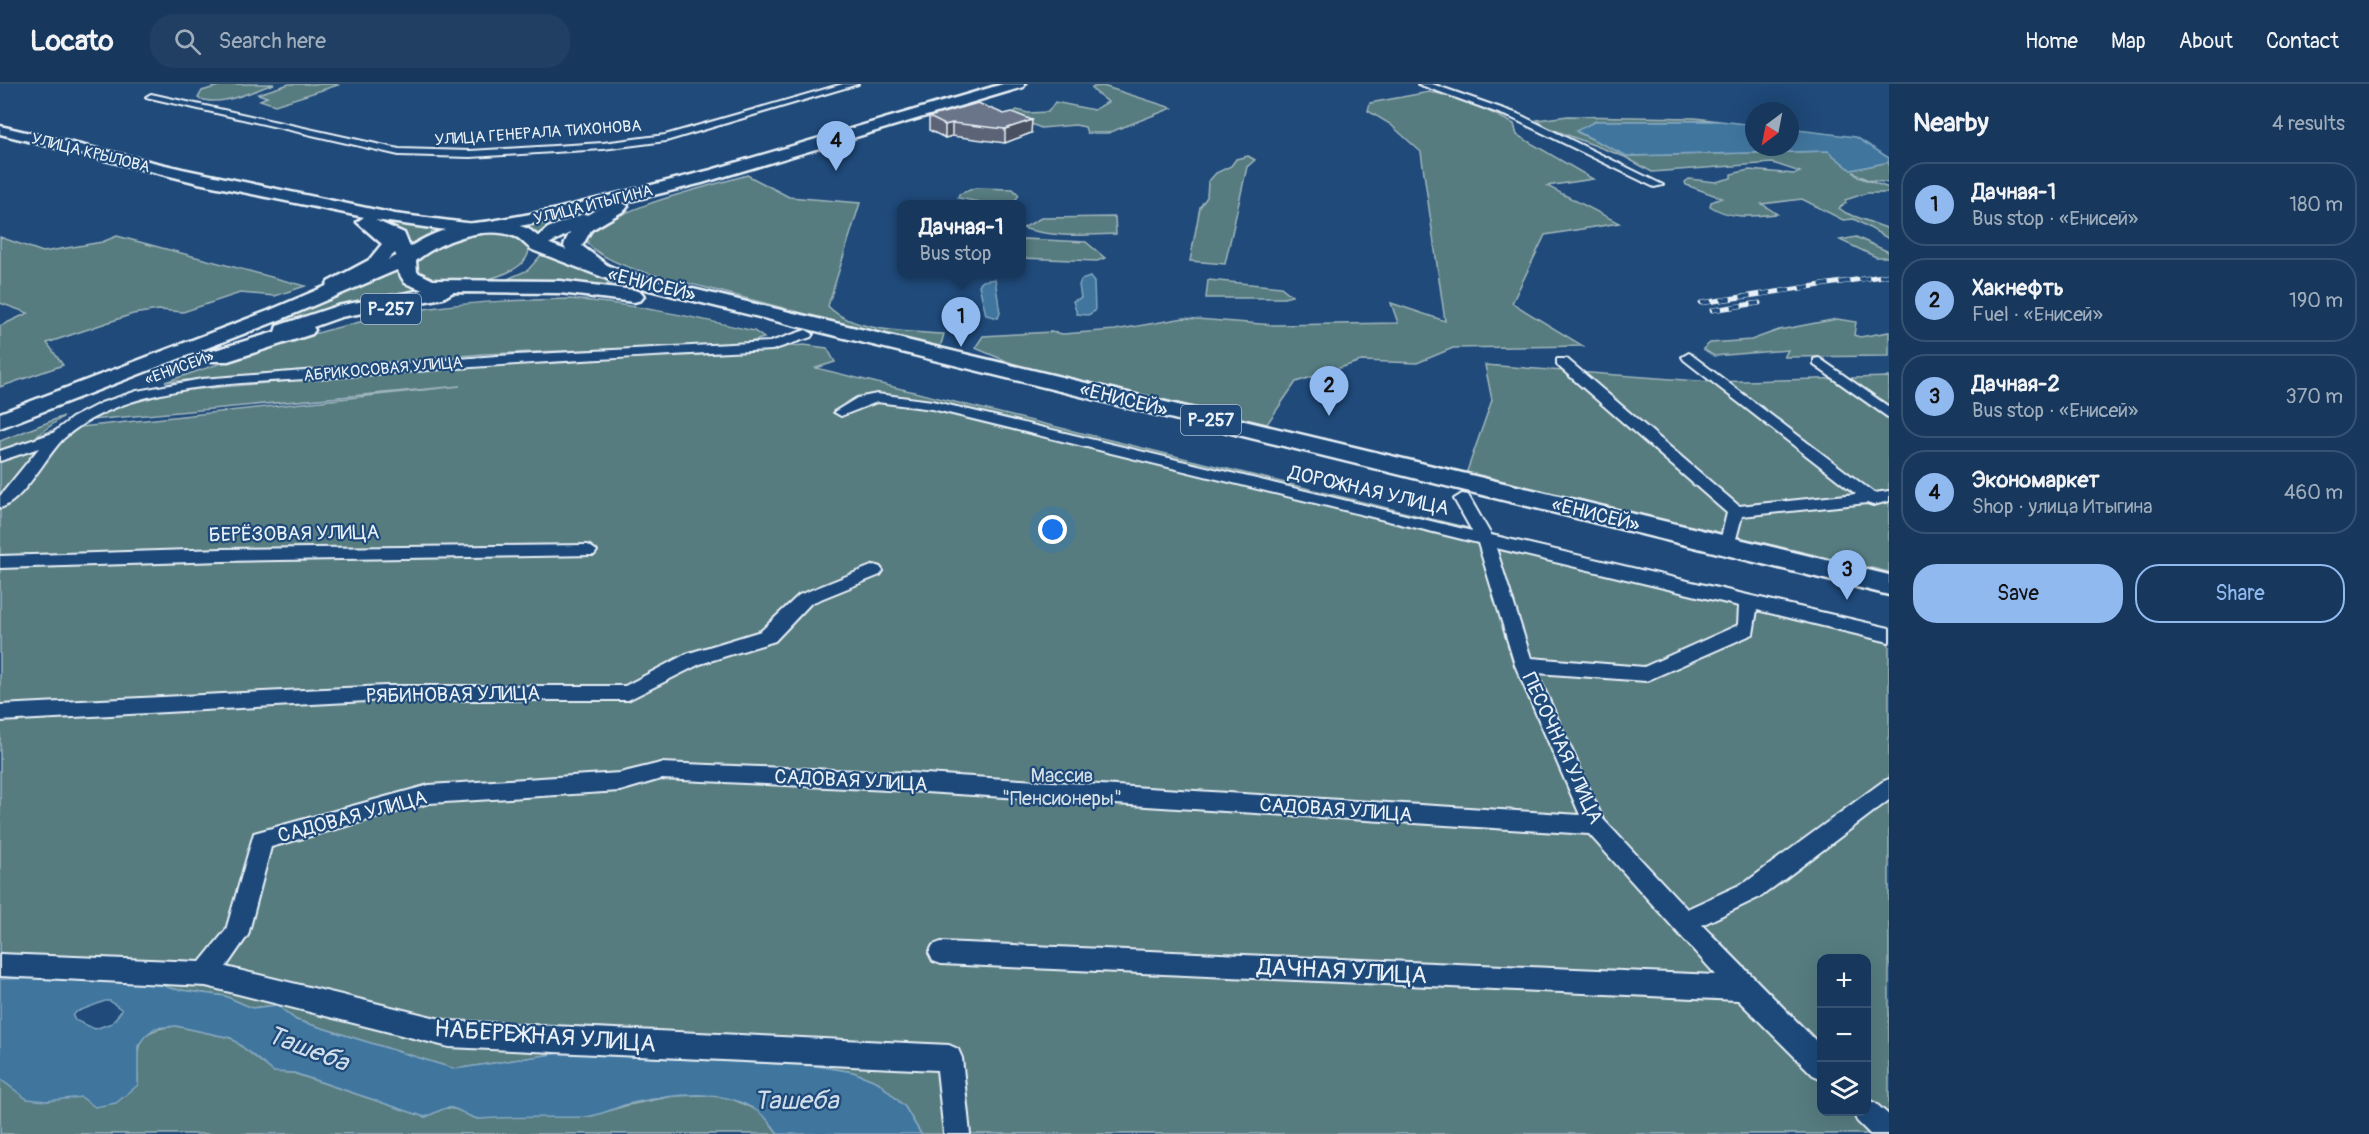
<!DOCTYPE html>
<meta charset="utf-8">
<style>
:root{--surface:#17385c;--page:#203f62;--text:#f1f3f6;--muted:#9eacbb;--line:#365272;--accent:#90b9f0}
body{margin:0;font-family:Pangolin,sans-serif;background:var(--page);color:var(--text)}
.controls{position:absolute;right:18px;bottom:18px;display:grid;overflow:hidden;border-radius:12px;box-shadow:0 6px 24px #0002}
.controls button{width:54px;height:54px;display:grid;place-items:center;padding:0;border:0;border-bottom:2px solid var(--line);background:var(--surface);color:var(--text);font:30px sans-serif}
.compass{position:absolute;left:1745px;top:18px;width:54px;height:54px;border-radius:50%;background:var(--surface);box-shadow:0 6px 24px #0002;rotate:212deg}
.you{position:absolute;left:1053px;top:446px;width:21px;height:21px;margin:-15px;border:4px solid #fff;border-radius:50%;background:#1a73e8;box-shadow:0 0 0 9px #1a73e833}
.badge{display:grid;place-items:center;width:39px;height:39px;border-radius:50%;background:var(--accent);color:#111;font-size:20px;font-weight:700}
.pin{position:absolute;translate:-50% -50px;filter:drop-shadow(0 2px 3px #0008)}
.pin::after{content:'';position:absolute;top:32px;width:21px;height:18px;background:inherit;clip-path:polygon(0 0,100% 0,50% 100%)}
.popup{position:absolute;left:897px;top:116px;width:129px;height:78px;box-sizing:border-box;display:grid;place-content:center;border-radius:12px;background:var(--surface);filter:drop-shadow(0 2px 4px #0005);font-size:20px;white-space:nowrap;color:var(--muted)}
.popup b{font-size:22px;color:var(--text)}
.popup::after{content:'';position:absolute;left:50%;top:100%;margin-left:-12px;border:12px solid transparent;border-top-color:var(--surface)}
.list{margin:0;padding:0;list-style:none}
h2{display:flex;justify-content:space-between;align-items:center;height:78px;margin:0;padding:0 24px;font-size:26px}
h2 small{font-size:20px;font-weight:400;color:var(--muted)}
.list li{display:grid;grid-template-columns:39px 1fr auto;gap:18px;align-items:center;box-sizing:border-box;height:84px;margin:0 12px 12px;padding:0 12px;border:2px solid var(--line);border-radius:24px}
.list b{display:block;font-size:22px;white-space:nowrap}
.list p{margin:0;font-size:20px;white-space:nowrap;color:var(--muted)}
.list em{font-size:20px;font-style:normal;color:var(--muted)}
.actions{display:flex;gap:12px;padding:18px 24px}
.actions a{flex:1;padding:14px 0;border:2px solid var(--accent);border-radius:24px;text-align:center;font-size:21px;color:var(--accent)}
.actions .main{background:var(--accent);color:#111}
.icon{flex:none;width:33px;height:33px;fill:none;stroke:currentColor;stroke-width:2;stroke-linecap:round;stroke-linejoin:round}
.map{position:relative;flex:none;width:1889px;height:1050px;overflow:hidden}
header{display:flex;align-items:center;gap:36px;box-sizing:border-box;height:84px;padding:0 30px;background:var(--surface);border-bottom:2px solid var(--line)}
header strong{font-size:28px}
nav{display:flex;gap:33px;margin-inline-start:auto;font-size:21px}
.search{width:420px;height:54px;background:var(--page);display:flex;align-items:center;gap:15px;box-sizing:border-box;padding:0 21px;border-radius:24px;color:var(--muted);font-size:22px}
main{display:flex}
aside{flex:1;background:var(--surface)}
.map>svg:first-child{display:block}
.green{fill:#577b80;stroke:#a0b6bc;stroke-width:1.5;fill-rule:evenodd}
.water{fill:#40759d;stroke:#83a7c1;stroke-width:1.5;fill-rule:evenodd}
.lines{fill:none;stroke-linecap:round;stroke-linejoin:round}
.minor-casing{stroke:#e8f1f8;stroke-width:4}
.primary-casing{stroke:#e8f1f8;stroke-width:5}
.trunk-casing{stroke:#e8f1f8;stroke-width:5}
.minor{fill:#1f4a7a;fill-rule:evenodd}
.primary{fill:#1f4a7a;fill-rule:evenodd}
.trunk{fill:#1f4a7a;fill-rule:evenodd}
.rail-casing{stroke:#e8f1f8;stroke-width:5}
.rail{stroke:#1f4a7a;stroke-width:4;stroke-dasharray:10;stroke-linecap:butt}
.wall{fill:#5b6476;stroke:#e8f1f8;stroke-width:1.5}
.shaded-wall{fill:#4a5160;stroke:#e8f1f8;stroke-width:1.5}
.building{fill:#6a7489;stroke:#e8f1f8;stroke-width:1.5}
.labels{text-anchor:middle;stroke-width:4.5;stroke-linejoin:round;paint-order:stroke}
.far-street-label{font-size:16px;fill:#e8f1f8;stroke:#1f4a7a}
.shield{fill:#1f4a7a;stroke:#acbfd2;stroke-width:1.5}
.shield-label{font-size:18px;font-weight:bold;fill:#e8f1f8}
.street-label{font-size:20px;fill:#e8f1f8;stroke:#1f4a7a}
.park-label{font-size:20px;fill:#d2dfe6;stroke:#1f4a7a}
.near-street-label{font-size:24px;fill:#e8f1f8;stroke:#1f4a7a}
.near-water-label{font-size:26px;font-style:italic;fill:#cfdeea;stroke:#1f4a7a}
</style>
<header>
<strong>Locato</strong>
<div class="search"><svg class="icon" aria-label="search" viewBox="0 0 24 24"><circle cx="10" cy="10" r="6"/><path d="M15 15l6 6"/></svg>Search here</div>
<nav><a>Home</a><a>Map</a><a>About</a><a>Contact</a></nav>
</header>
<main>
<div class="map">
<svg width="1889" height="1050" viewBox="0 0 1889 1050">
<rect width="100%" height="100%" fill="#1f4a7a"/>
<filter id="ink" filterUnits="userSpaceOnUse"><feTurbulence type="fractalNoise" baseFrequency=".0167" numOctaves="2"/><feDisplacementMap in="SourceGraphic" scale="12" xChannelSelector="R" yChannelSelector="G"/><feConvolveMatrix kernelMatrix="1 2 1 2 8 2 1 2 1" color-interpolation-filters="sRGB"/></filter>
<g filter="url(#ink)">
<g class="green">
<path d="M225 0H274C252 7 220 24 198 14L202 7Z"/>
<polygon points="289,0 335,0 338,1 275,21 260,16 267,13 258,10"/>
<polygon points="1103,2 1172,24 1108,49 1087,49 1085,43 1075,41 1041,44 1009,31 1017,26 1028,29 1048,28 1055,18 1094,26 1108,18 1093,6 1092,3"/>
<path d="M1429 8C1460 12 1487 26 1514 40L1517 51 1593 95 1547 102 1619 139 1545 151 1512 219 1583 262 1453 264 1417 279 1361 277 1296 298 1267 340 1016 281 975 264 983 252 1051 248 1063 250 1115 246 1184 234 1274 241 1398 239 1391 219 1445 237 1421 68 1390 40 1368 27 1370 19Z"/>
<path d="M1568 32 1695 34 1720 37H1596L1577 48 1627 72 1828 67 1851 86 1889 78V99L1868 96 1853 88 1858 93 1889 104V109H1867L1845 116 1846 119 1839 124 1846 129 1889 145V155L1854 135 1843 136 1802 115 1762 120 1777 130C1753 132 1731 136 1710 122L1711 118 1722 114 1686 101 1685 98 1689 95 1716 98 1731 94V90L1749 86 1795 90 1800 88 1773 79 1652 88 1625 73 1549 44 1537 36Z"/>
<polygon points="1248,72 1255,76 1247,83 1225,180 1190,177 1200,123 1207,113 1208,98 1216,89 1231,82 1236,75"/>
<path d="M747 91 789 113 860 119 828 222C852 248 910 248 944 250L940 264C860 244 782 224 703 203 669 194 612 185 588 160L587 152C622 121 701 105 747 91Z"/>
<polygon points="975,104 1013,105 1019,111 1012,121 990,120 958,114 959,110"/>
<polygon points="604,122 552,144 539,154 521,143"/>
<path d="M1115 133 1116 150C1085 151 1053 154 1023 144L1041 134Z"/>
<polygon points="382,138 448,148 409,165 409,155 402,148"/>
<path d="M489 148 519 153 529 163C531 194 458 203 436 198 430 197 422 191 416 187 411 161 469 150 489 148Z"/>
<polygon points="117,152 305,202 275,212 240,209 183,228 159,226 133,230 47,259 63,281 0,303 0,242 28,229 0,219 0,153 43,168 102,158"/>
<polygon points="1856,153 1889,168 1889,173 1876,173 1840,156"/>
<polygon points="1024,155 1086,158 1105,174 1097,177 1021,174 1021,156"/>
<polygon points="543,169 601,193 614,203 573,200 494,201 528,186"/>
<path d="M398 184C403 202 419 202 435 207L262 241 380 195Z"/>
<polygon points="1208,196 1281,203 1292,212 1284,214 1206,214"/>
<path d="M570 215C633 220 693 233 754 247L764 254 743 260 483 270 165 298C254 268 344 236 438 223 482 217 526 216 570 215Z"/>
<polygon points="1837,235 1856,238 1854,251 1860,253 1889,248 1889,272 1784,273 1788,266 1714,272 1703,265 1710,259 1751,256 1779,246"/>
<path d="M804 261 827 264 835 278 816 284 1836 534 1889 543V1050H921L905 1023 878 998 853 988 817 982 620 972 586 965 455 985 296 936 277 921 252 924 225 912 173 905 135 892 0 890V357L64 332 35 353 53 346 460 302 91 336 124 321 177 307 500 278 690 271ZM1822 874H1866V1028H1822Z"/>
<polygon points="1485,281 1711,298 1889,293 1889,488 1466,390 1492,316"/>
<path d="M176 942 231 954 274 988 293 989 425 1033 445 1024 455 1025 478 1035 495 1031 588 1033 628 1021 674 1012 702 1011 730 1014 763 1029 778 1050H0V995L47 1017 138 1001C138 964 131 946 176 942Z"/>
</g>
<g class="water">
<polygon points="1596,37 1720,37 1754,41 1754,63 1790,63 1790,45 1856,53 1889,74 1889,78 1851,86 1828,67 1627,72 1576,47"/>
<polygon points="1090,193 1094,198 1095,227 1088,231 1077,230 1073,217 1081,214 1079,201 1081,196"/>
<polygon points="995,195 1000,229 998,234 986,231 979,201 983,197"/>
<path d="M135 892 173 905 225 912 252 924 277 921 296 936 455 985 586 965 620 972 817 982 853 988 878 998 905 1023 921 1050H778C748 998 677 1009 628 1020 614 1024 599 1032 585 1033 549 1034 515 1032 480 1035 468 1035 459 1022 446 1024 439 1026 432 1031 425 1033L294 989 274 988 231 954 176 942 155 944 145 952 138 962V1001L116 1019 95 1023 81 1013 47 1017 27 1015 0 995V895ZM105 917H110L122 926 112 939 95 945 75 936 73 932 76 928Z"/>
</g>
<g class="lines">
<defs>
<g id="minor">
<polygon points="843,0 858,0 666,57 603,65 470,73 399,71 146,13 151,10 399,65 470,67 603,59 665,51"/>
<polygon points="1418,0 1432,0 1518,30 1663,101 1654,103 1512,34"/>
<path d="M806 246 813 250 811 253 772 266C627 273 482 281 337 293 273 298 207 297 144 314 115 322 85 335 63 355 45 373 23 418 0 424V412L39 364 0 377V367L53 349 72 334 101 319 137 307 202 295 497 272 770 258Z"/>
<polygon points="1689,269 1874,409 1889,407 1889,417 1873,421 1867,419 1742,432 1733,466 1721,466 1719,462 1727,429 1557,281 1557,275 1567,275 1739,422 1856,410 1684,276 1682,273"/>
<polygon points="1819,274 1889,323 1889,334 1814,281 1814,275"/>
<path d="M877 310 932 317 1472 447 1454 415 1462 410 1468 411 1491 451 1889 544V558L1757 526 1753 550 1646 597 1537 589 1603 735 1687 825 1746 798 1882 698 1889 695V716L1762 812 1702 841 1822 963V995L1813 991 1738 916 941 880 933 877 929 869 933 861 941 858 1716 891 1589 750 909 707 661 695 620 707 429 719 271 763 248 851 226 883 449 937 949 961 958 965 962 974 970 1050H944L937 986 449 963 206 902 0 892V870L200 878 226 846 254 749 429 701 620 689 661 679 909 689 1580 731 1515 581 1478 459 932 325 877 318 841 332 834 328 857 314ZM1496 464 1739 522 1738 541 1644 583 1531 574Z"/>
<polygon points="588,461 597,467 594,471 223,477 0,484 0,472 223,465"/>
<polygon points="874,481 880,483 883,487 880,491 811,519 775,557 700,580 628,616 386,616 0,637 0,621 386,602 625,602 686,570 761,547 799,511"/>
<polygon points="1866,1015 1875,1019 1889,1031 1889,1050 1870,1050 1857,1037 1853,1028 1866,1028"/>
</g>
<g id="primary">
<polygon points="1003,0 1025,0 1023,3 702,99 553,136 474,150 375,136 404,149 415,175 406,180 400,179 395,169 374,189 335,208 326,202 328,198 369,176 382,160 357,138 364,133 198,99 0,50 0,42 182,85 395,130 474,140 553,126 711,86"/>
<polygon points="583,130 589,131 592,135 589,139 537,166 528,161 548,144"/>
</g>
<path id="trunk" d="M619 117 628 122 625 126 591 146 582 162 607 181 626 189 1889 491V511L613 197C587 187 561 177 535 167 527 164 523 156 516 153 486 140 439 157 416 177L417 188 433 196 560 197 634 206 641 208 644 212 641 216 634 218 560 209 453 208 443 214 341 233 313 243 315 246 312 250 228 277H212L209 272 212 267 275 248 277 242 337 222 423 206 405 199 397 186 282 235 0 344V329L268 227 399 171C431 145 485 128 526 144 533 147 538 153 544 157 551 161 559 163 566 166L564 162C571 138 595 123 619 117Z"/>
</defs>
<use href="#minor" class="minor-casing"/>
<use href="#primary" class="primary-casing"/>
<use href="#trunk" class="trunk-casing"/>
<use href="#minor" class="minor"/>
<use href="#primary" class="primary"/>
<use href="#trunk" class="trunk"/>
<defs>
<g id="rail">
<polyline points="1701,219 1889,191"/>
<polyline points="1712,226 1759,219"/>
</g>
</defs>
<use href="#rail" class="rail-casing"/>
<use href="#rail" class="rail"/>
</g>
<polygon class="wall" points="929,33 1031,49 1005,59 952,52 945,54 929,46"/>
<g class="shaded-wall">
<polygon points="1032,36 1031,49 1005,59 1005,45"/>
<polygon points="952,39 952,52 945,54 945,41"/>
</g>
<polygon class="building" points="978,19 1004,30 1012,28 1032,36 1005,45 952,39 945,41 929,33"/>
</g>
<g class="labels">
<g class="far-street-label">
<text transform="translate(538 48) rotate(-4)" y="6">УЛИЦА ГЕНЕРАЛА ТИХОНОВА</text>
<text transform="translate(91 68) rotate(14)" y="6">УЛИЦА КРЫЛОВА</text>
<text transform="translate(593 120) rotate(-14)" y="6">УЛИЦА ИТЫГИНА</text>
<text transform="translate(179 283) rotate(-20)" y="6">«ЕНИСЕЙ»</text>
<text transform="translate(383 284) rotate(-5)" y="6">АБРИКОСОВАЯ УЛИЦА</text>
</g>
<g class="shield">
<rect x="361" y="210" width="60" height="30" rx="4.5"/>
<rect x="1181" y="321" width="60" height="30" rx="4.5"/>
</g>
<g class="shield-label">
<text x="391" y="231">Р-257</text>
<text x="1211" y="342">Р-257</text>
</g>
<g class="street-label">
<text transform="translate(652 200) rotate(14)" y="7">«ЕНИСЕЙ»</text>
<text transform="translate(1124 315) rotate(14)" y="7">«ЕНИСЕЙ»</text>
<text transform="translate(1369 406) rotate(13)" y="7">ДОРОЖНАЯ УЛИЦА</text>
<text transform="translate(1596 430) rotate(14)" y="7">«ЕНИСЕЙ»</text>
<text transform="translate(294 449) rotate(-1)" y="7">БЕРЁЗОВАЯ УЛИЦА</text>
<text transform="translate(453 610) rotate(-1)" y="7">РЯБИНОВАЯ УЛИЦА</text>
<text transform="translate(1563 664) rotate(65)" y="7">ПЕСОЧНАЯ УЛИЦА</text>
<text transform="translate(851 696) rotate(3)" y="7">САДОВАЯ УЛИЦА</text>
<text transform="translate(1336 725) rotate(4)" y="7">САДОВАЯ УЛИЦА</text>
<text transform="translate(352 732) rotate(-15)" y="7">САДОВАЯ УЛИЦА</text>
</g>
<g class="park-label">
<text x="1062" y="698">Массив<tspan x="1062" dy="23">"Пенсионеры"</tspan></text>
</g>
<g class="near-street-label">
<text transform="translate(1342 887) rotate(3)" y="8">ДАЧНАЯ УЛИЦА</text>
<text transform="translate(545 952) rotate(4)" y="8">НАБЕРЕЖНАЯ УЛИЦА</text>
</g>
<g class="near-water-label">
<text transform="translate(308 964) rotate(21)" y="9">Ташеба</text>
<text x="796" y="1025">Ташеба</text>
</g>
</g>
</svg>
<div class="controls">
<button>+</button>
<button>−</button>
<button><svg class="icon" aria-label="layers" viewBox="0 0 24 24"><path d="M12 4l9 5-9 5-9-5zM3 14l9 5 9-5"/></svg></button>
</div>
<svg class="compass" viewBox="-18 -18 36 36"><path d="M0-13l5 13h-10z" fill="#e53935"/><path d="M0 13l5-13h-10z" fill="#9eacbb"/></svg>
<div class="you"></div>
<div class="pin badge" style="left:961px;top:263px">1</div>
<div class="popup"><b>Дачная-1</b>Bus stop</div>
<div class="pin badge" style="left:1329px;top:332px">2</div>
<div class="pin badge" style="left:1847px;top:516px">3</div>
<div class="pin badge" style="left:836px;top:87px">4</div>
</div>
<aside>
<h2>Nearby<small>4 results</small></h2>
<ul class="list">
<li><span class="badge">1</span><div><b>Дачная-1</b><p>Bus stop · «Енисей»</p></div><em>180 m</em></li>
<li><span class="badge">2</span><div><b>Хакнефть</b><p>Fuel · «Енисей»</p></div><em>190 m</em></li>
<li><span class="badge">3</span><div><b>Дачная-2</b><p>Bus stop · «Енисей»</p></div><em>370 m</em></li>
<li><span class="badge">4</span><div><b>Экономаркет</b><p>Shop · улица Итыгина</p></div><em>460 m</em></li>
</ul>
<div class="actions"><a class="main">Save</a><a>Share</a></div>
</aside>
</main>
